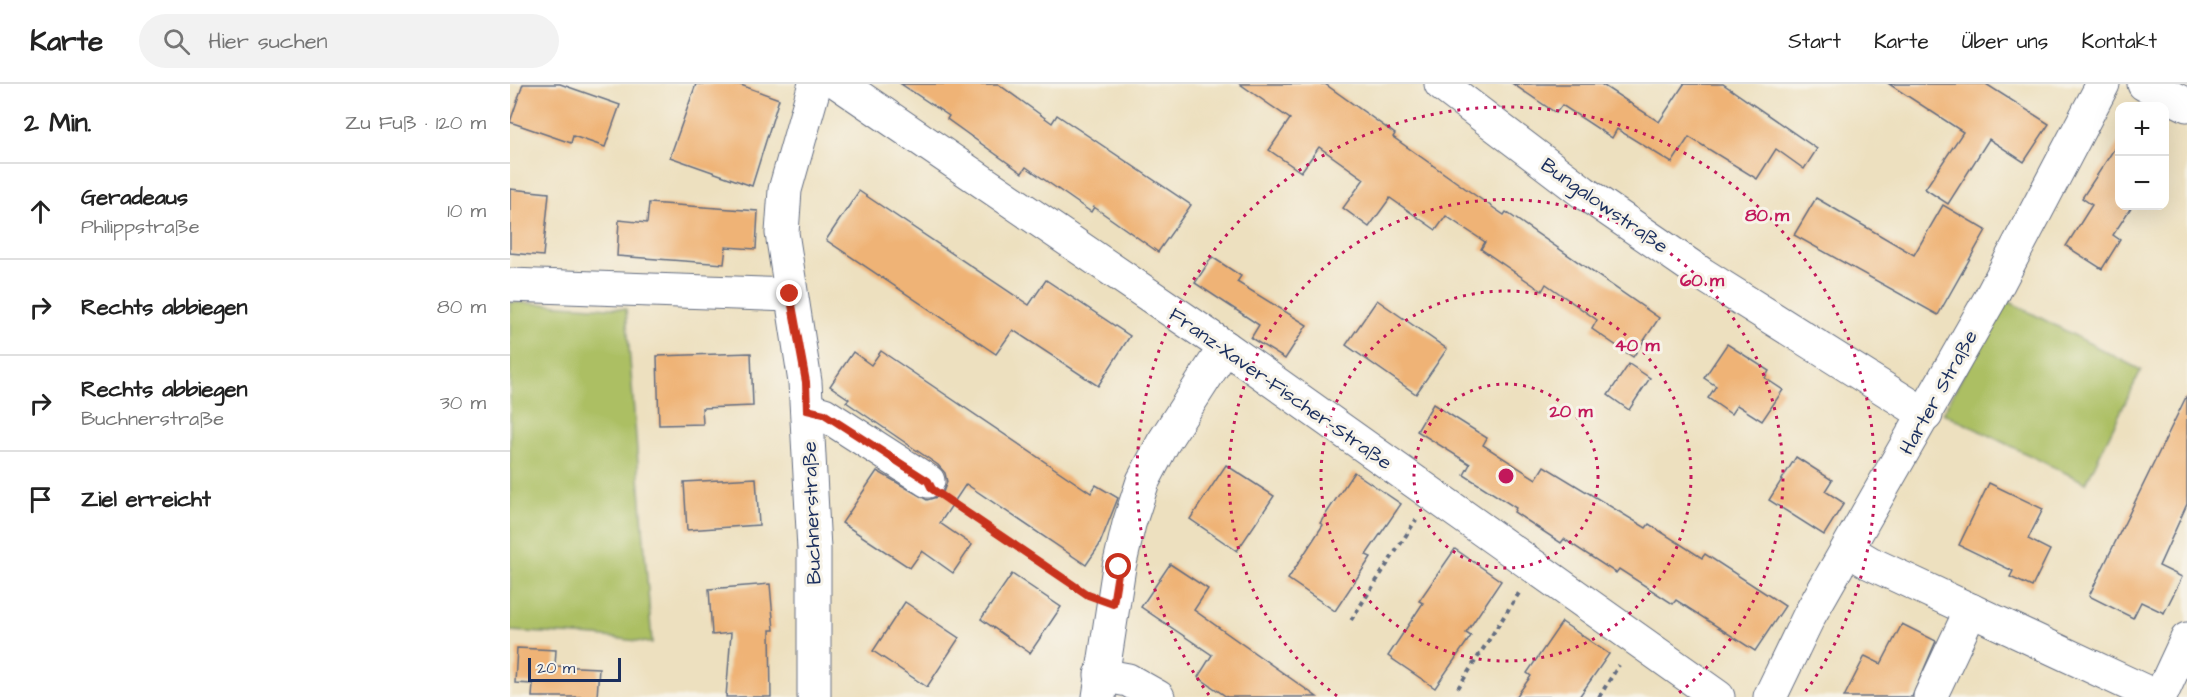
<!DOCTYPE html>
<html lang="de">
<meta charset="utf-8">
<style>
:root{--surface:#fff;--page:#f2f2f2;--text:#222;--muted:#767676;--line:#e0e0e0}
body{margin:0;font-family:"Architects Daughter",sans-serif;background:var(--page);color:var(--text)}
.controls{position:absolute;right:18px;top:18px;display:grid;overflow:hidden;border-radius:12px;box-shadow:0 6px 24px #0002}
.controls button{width:54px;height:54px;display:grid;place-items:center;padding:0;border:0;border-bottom:2px solid var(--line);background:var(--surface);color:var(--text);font:30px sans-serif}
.scale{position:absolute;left:18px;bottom:15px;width:93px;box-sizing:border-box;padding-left:6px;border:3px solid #1b2f5e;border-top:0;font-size:16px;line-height:21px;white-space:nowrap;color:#1b2f5e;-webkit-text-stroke:4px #f7f3e8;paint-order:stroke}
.stop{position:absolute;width:18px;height:18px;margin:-14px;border:4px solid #c8321e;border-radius:50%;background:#fff}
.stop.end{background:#c8321e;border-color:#fff;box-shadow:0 2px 6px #0008}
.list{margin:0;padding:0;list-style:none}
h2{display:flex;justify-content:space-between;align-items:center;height:78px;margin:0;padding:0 24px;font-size:26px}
h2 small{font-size:20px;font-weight:400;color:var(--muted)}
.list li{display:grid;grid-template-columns:39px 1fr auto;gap:18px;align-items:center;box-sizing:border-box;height:96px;padding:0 24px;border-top:2px solid var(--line)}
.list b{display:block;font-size:22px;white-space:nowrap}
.list p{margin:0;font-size:20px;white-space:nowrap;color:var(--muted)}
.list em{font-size:20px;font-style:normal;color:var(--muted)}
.icon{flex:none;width:33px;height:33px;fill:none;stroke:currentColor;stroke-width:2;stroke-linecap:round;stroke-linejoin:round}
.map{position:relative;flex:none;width:1677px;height:613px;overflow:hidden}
header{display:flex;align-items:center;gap:36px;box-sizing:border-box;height:84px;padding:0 30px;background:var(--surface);border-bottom:2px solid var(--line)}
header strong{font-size:28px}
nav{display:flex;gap:33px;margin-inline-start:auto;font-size:21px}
.search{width:420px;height:54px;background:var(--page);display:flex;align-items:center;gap:15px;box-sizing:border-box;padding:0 21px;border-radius:33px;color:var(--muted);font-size:22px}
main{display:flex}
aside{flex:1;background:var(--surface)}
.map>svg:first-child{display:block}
.green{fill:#acbf63;stroke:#647760;stroke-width:1.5}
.building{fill:#efb376}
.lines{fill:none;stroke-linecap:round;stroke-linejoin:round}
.minor-casing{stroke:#646d80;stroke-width:35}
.path{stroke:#646d80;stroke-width:4;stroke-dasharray:4.5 4.5;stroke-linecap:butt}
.minor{stroke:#fff;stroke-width:33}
.route{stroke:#c8321e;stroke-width:8}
.ring{fill:none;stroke:#c2185b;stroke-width:3;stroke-dasharray:3 6}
.labels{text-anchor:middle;stroke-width:6;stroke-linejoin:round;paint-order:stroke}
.street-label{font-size:20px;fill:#1b2f5e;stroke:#f7f3e8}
.centre{fill:#c2185b;stroke:#f7f3e8;stroke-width:3}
.ring-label{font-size:18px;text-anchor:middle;font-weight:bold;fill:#c2185b;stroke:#f7f3e8;stroke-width:6;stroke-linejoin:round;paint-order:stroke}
</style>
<header>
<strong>Karte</strong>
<div class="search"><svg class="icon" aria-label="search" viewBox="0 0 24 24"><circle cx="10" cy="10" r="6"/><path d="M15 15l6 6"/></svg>Hier suchen</div>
<nav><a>Start</a><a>Karte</a><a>Über uns</a><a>Kontakt</a></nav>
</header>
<main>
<aside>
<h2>2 Min.<small>Zu Fuß · 120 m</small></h2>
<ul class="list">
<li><svg class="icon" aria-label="ahead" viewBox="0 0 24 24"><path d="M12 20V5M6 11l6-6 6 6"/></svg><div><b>Geradeaus</b><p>Philippstraße</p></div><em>10 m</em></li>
<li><svg class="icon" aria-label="right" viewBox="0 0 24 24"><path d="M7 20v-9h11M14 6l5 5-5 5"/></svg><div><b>Rechts abbiegen</b></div><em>80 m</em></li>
<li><svg class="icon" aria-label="right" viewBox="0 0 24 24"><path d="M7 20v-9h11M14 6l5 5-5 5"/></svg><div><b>Rechts abbiegen</b><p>Buchnerstraße</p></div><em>30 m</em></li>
<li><svg class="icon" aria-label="arrive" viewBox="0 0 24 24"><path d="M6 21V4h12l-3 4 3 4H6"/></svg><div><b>Ziel erreicht</b></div></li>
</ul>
</aside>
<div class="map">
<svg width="1677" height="613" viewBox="0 0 1677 613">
<rect width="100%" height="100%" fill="#f7f3e8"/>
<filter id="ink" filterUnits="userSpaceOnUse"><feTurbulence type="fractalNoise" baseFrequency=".0167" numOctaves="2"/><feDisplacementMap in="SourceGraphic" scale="12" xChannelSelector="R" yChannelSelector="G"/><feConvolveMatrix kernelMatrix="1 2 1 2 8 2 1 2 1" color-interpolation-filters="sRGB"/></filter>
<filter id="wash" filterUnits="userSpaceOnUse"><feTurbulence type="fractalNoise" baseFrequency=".008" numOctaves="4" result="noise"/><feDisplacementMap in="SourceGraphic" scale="24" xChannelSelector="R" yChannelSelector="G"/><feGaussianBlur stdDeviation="1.35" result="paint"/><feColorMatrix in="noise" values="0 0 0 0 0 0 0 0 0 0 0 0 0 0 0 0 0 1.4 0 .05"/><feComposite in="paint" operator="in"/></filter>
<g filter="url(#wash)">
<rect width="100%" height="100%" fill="#ede0bf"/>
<g class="green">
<polygon points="1494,215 1631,286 1576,399 1433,329"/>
<polygon points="0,218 116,225 142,559 87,552 0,547"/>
</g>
<g id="blocks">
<g class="building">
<polygon points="13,0 50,0 110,21 95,63 63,52 61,59 0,38"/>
<polygon points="186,0 228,0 269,15 242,102 160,73"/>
<polygon points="391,0 488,0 542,39 547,31 681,121 648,168 584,123 581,128 516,83 512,89 437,35 439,32"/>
<polygon points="730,0 815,0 885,50 883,53 959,107 994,131 996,128 1149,234 1123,273 1082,245 1087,236 1036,200 1032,207 971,165 975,158 936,132 926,146 880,114 859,143 833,124 854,95 809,63 791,88 759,66 780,35"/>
<polygon points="1003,0 1091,0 1149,38 1174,0 1213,0 1307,65 1294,85 1266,65 1247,95 1179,53 1162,79 1107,45 1102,54 1052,21 1046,29"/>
<polygon points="1379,0 1476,0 1539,40 1514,78 1479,55 1438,120 1415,105 1453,48"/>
<polygon points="1610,56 1610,122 1622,122 1603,151 1610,156 1592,185 1556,162 1582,121 1572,114"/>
<polygon points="0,105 39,109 33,172 0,169"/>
<polygon points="349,107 519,221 536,196 620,252 588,302 503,246 486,270 316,156"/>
<polygon points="1306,114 1404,171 1433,121 1476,146 1428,231 1284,151"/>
<polygon points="139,119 248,127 246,165 216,163 214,180 107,172 109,136 137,139"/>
<polygon points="702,173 731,192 727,198 797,241 775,275 741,254 749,241 685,199"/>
<polygon points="867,216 937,265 906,310 836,261"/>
<polygon points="1217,260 1259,287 1255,294 1273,306 1252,337 1227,321 1221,330 1198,314 1206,302 1194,294"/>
<polygon points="371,267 581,409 586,401 608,414 589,462 576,481 456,400 430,439 462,461 443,489 412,467 400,484 332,439 367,387 417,416 427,413 433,408 437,398 435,389 428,381 336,318 339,315 320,302 343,268 361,281"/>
<polygon points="241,269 243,322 192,324 193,340 149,341 147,272"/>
<polygon points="1119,280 1140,294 1119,326 1098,311"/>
<polygon points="1677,311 1677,420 1649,482 1672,493 1654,529 1631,518 1623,534 1579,512"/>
<polygon points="923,320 977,354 973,361 1026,395 1034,382 1136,444 1139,440 1192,474 1195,470 1275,522 1245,567 1166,516 1163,520 1109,485 1106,489 1054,455 1051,459 1004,428 1006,424 954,391 960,380 907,347"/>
<polygon points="1286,373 1322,396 1315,407 1334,419 1314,451 1259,416"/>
<polygon points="716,381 764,412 727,467 680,435"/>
<polygon points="844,388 891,420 856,471 861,473 825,527 778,495 813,441 810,439"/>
<polygon points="246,394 249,441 177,446 174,398"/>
<polygon points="1479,399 1533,425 1518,455 1540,466 1522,503 1500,493 1503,487 1449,461"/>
<polygon points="945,465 991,497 956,549 961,552 925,604 878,572 913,519 909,517"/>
<polygon points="660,480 698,505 684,526 807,613 717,613 688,593 702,571 631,523"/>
<polygon points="502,490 551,523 520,569 471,535"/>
<polygon points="260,500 264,546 260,546 261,613 216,613 221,549 202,551 199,505"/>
<polygon points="395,518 449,554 417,603 363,567"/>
<polygon points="1052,538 1099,570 1069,613 1006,613 1021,592 1017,589"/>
<polygon points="1392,540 1426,557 1402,613 1334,613 1355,572 1371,580"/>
<polygon points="7,564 46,566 45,582 89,584 87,613 22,613 23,600 5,599"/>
</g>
</g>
</g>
<g filter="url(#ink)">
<use href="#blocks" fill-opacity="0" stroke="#646d80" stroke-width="1.5"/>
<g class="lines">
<defs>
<g id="minor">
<polyline points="330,0 715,263 1208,613"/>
<polyline points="931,0 1073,108 1192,190 1416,331"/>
<polyline points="1634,0 1677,21"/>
<polyline points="0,201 280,211"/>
<polyline points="297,325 314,330 418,397"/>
<polyline points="1338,466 1360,479 1647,613"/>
<polyline points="591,591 618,596 648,613"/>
<polyline points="304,613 304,465 295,298 272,149 275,106 305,0"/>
<polyline points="589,613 609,483 619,440 633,397 653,359 715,263"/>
<polyline points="1260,613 1299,532 1480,215 1593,0"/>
<polyline points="1420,613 1461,526"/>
<polyline points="1650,613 1677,555"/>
</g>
</defs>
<use href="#minor" class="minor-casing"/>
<g class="path">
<polyline points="442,419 572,507"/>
<polyline points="841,536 906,436"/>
<polyline points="948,604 1009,509"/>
<polyline points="1089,613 1109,581"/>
</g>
<use href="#minor" class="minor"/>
</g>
</g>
<g class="lines" filter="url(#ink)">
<polyline class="route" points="280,210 296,298 297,326 314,330 418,397 422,405 578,511 603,520 609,483"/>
</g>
<g class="ring">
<circle cx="996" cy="392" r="92"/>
<circle cx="996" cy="392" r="185"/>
<path d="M827 612A277 277 0 1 1 1165 612"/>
<path d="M699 611A369 369 0 1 1 1293 611"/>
</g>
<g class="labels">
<g class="street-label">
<text transform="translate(1095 121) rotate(35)" y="7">Bungalowstraße</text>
<text transform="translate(771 304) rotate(35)" y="7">Franz-Xaver-Fischer-Straße</text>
<text transform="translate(1428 308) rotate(-61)" y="7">Harter Straße</text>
<text transform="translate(301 429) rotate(-92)" y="7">Buchnerstraße</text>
</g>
</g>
<circle cx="996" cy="392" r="9" class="centre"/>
<g class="ring-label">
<text x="1257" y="137">80 m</text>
<text x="1192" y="202">60 m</text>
<text x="1127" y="267">40 m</text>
<text x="1061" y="333">20 m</text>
</g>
</svg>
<div class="controls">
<button>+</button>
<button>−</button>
</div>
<div class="scale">20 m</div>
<div class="stop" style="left:609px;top:483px"></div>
<div class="stop end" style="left:280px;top:210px"></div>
</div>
</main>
